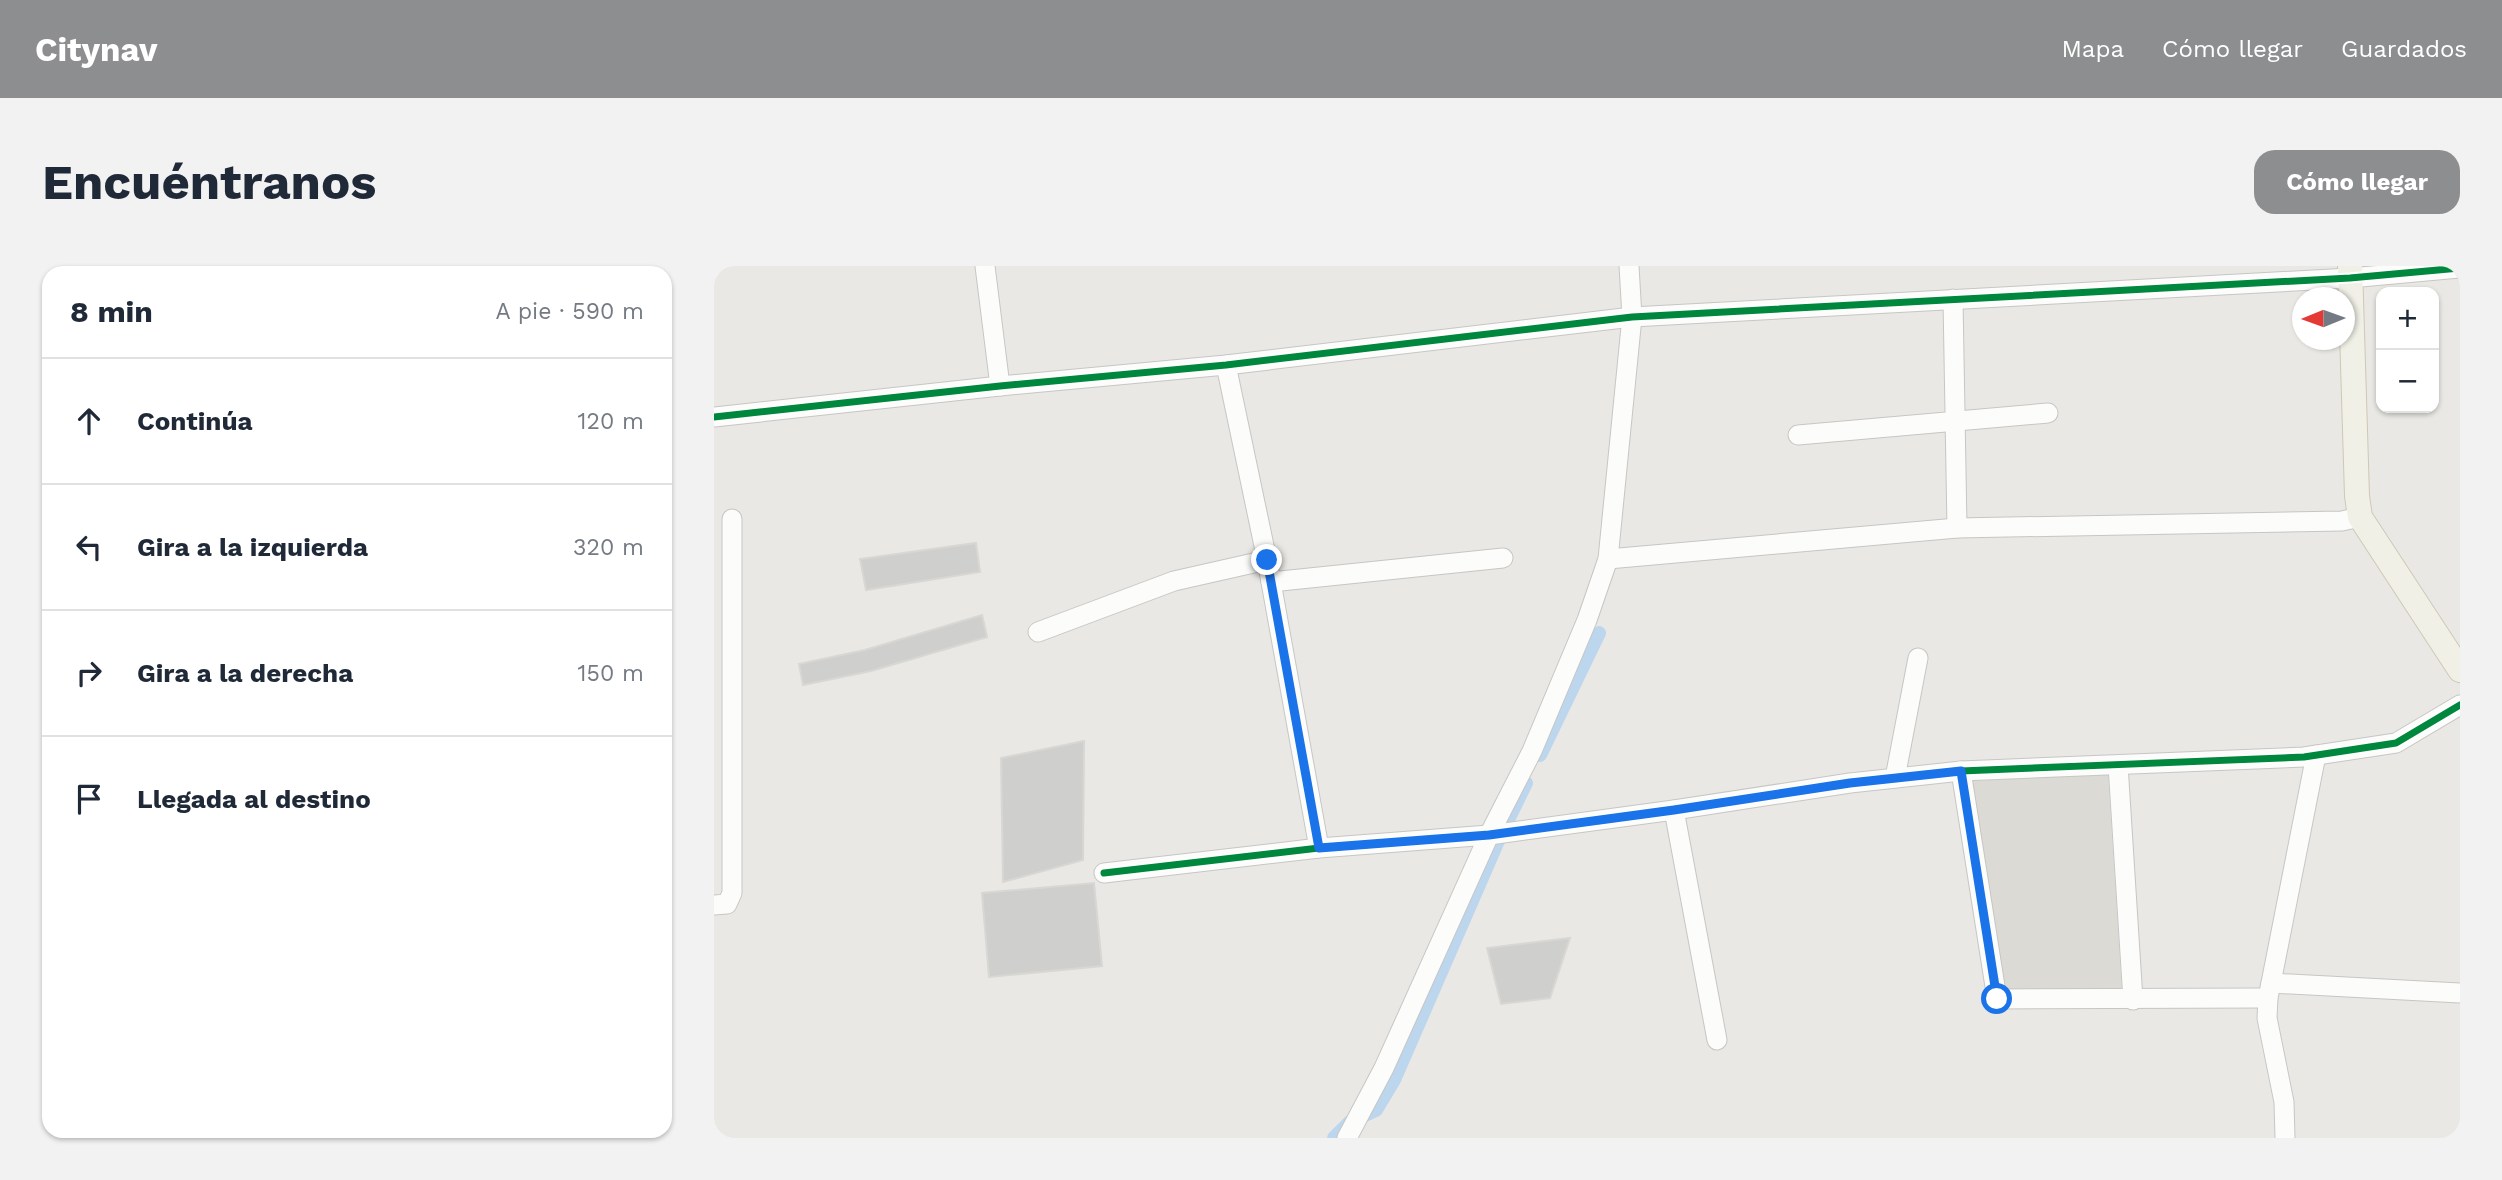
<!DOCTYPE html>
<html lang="es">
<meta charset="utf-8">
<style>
:root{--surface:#fff;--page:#f2f2f3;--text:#1f2937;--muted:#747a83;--line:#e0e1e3;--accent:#8c8e8f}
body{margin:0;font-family:"Work Sans",sans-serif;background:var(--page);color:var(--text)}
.controls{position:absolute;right:21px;top:21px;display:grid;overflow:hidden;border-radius:14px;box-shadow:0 2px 5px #0004}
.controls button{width:63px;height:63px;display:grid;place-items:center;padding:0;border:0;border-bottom:2px solid var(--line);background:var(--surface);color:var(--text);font:35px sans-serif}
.compass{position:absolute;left:1578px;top:21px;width:63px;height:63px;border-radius:50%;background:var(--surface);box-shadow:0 2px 5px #0004;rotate:269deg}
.stop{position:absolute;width:21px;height:21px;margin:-16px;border:5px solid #1a73e8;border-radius:50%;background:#fff}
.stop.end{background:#1a73e8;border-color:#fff;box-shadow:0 2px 7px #0008}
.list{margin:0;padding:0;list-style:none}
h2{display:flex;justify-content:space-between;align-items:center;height:91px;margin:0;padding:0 28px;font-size:30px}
h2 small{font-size:23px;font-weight:400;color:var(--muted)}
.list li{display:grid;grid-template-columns:46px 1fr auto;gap:21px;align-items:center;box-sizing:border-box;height:126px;padding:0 28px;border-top:2px solid var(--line)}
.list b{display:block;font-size:26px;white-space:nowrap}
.list em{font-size:23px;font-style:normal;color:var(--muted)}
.icon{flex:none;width:38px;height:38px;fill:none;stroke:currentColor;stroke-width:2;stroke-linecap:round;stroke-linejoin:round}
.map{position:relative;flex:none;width:1746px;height:872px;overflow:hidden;border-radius:21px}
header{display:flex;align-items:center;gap:42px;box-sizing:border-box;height:98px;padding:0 35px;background:var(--accent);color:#fff}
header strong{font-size:33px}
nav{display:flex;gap:38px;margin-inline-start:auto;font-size:24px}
.intro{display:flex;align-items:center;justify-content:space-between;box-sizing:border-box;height:168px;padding:0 42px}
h1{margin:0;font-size:49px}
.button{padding:18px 32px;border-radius:21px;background:var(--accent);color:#fff;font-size:24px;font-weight:700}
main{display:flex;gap:42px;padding:0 42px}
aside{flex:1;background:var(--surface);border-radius:21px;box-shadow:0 2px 5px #0004}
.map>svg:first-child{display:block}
.education{fill:#dcdad4}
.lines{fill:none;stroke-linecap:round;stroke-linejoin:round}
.canal{stroke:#bcd6ee;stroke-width:14}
.building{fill:#cfcfcd;stroke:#d8d7d4;stroke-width:2}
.minor-casing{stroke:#c6c6c6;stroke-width:21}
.major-casing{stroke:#cec8b5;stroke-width:26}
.minor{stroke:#fcfcfb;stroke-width:19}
.major{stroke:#f1f0e7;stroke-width:24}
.cycleway-casing{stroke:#fff;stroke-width:11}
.cycleway{stroke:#00873e;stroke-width:7}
.route{stroke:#1a73e8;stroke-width:9}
</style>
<header>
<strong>Citynav</strong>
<nav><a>Mapa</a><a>Cómo llegar</a><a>Guardados</a></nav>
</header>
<div class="intro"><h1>Encuéntranos</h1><a class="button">Cómo llegar</a></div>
<main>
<aside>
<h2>8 min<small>A pie · 590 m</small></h2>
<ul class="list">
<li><svg class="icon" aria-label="ahead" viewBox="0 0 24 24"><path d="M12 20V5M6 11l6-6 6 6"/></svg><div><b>Continúa</b></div><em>120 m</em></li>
<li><svg class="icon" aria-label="left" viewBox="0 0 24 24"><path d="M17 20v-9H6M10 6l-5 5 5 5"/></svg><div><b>Gira a la izquierda</b></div><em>320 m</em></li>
<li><svg class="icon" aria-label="right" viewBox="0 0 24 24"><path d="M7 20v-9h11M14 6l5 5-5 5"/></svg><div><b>Gira a la derecha</b></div><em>150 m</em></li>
<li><svg class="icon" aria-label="arrive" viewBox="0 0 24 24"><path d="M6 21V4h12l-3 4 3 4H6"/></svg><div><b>Llegada al destino</b></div></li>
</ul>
</aside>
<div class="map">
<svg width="1746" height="872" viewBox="0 0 1746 872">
<rect width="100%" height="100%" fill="#e9e8e4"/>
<polygon class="education" points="1394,508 1408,726 1290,724 1257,515"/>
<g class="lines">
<g class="canal">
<polyline points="826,489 885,367"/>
<polyline points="620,872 636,856 662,844 680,814 787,568 812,517"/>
</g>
</g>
<g class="building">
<polygon points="262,277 266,306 152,324 146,293"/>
<polygon points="268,349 273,371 157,405 89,419 85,398 151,384"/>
<polygon points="370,475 369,594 289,616 287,492"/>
<polygon points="380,617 388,700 275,711 268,627"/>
<polygon points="856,672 836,732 787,738 773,682"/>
</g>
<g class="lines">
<defs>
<g id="minor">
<polyline points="271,0 286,120"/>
<polyline points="1239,33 1243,262"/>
<polyline points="512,99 553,294 605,582"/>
<polyline points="0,151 286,120 512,99 918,51 1636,12 1746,2"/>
<polyline points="1084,169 1334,147"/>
<polyline points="894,293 1243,262 1628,255 1646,251"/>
<polyline points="557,316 789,292"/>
<polyline points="324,366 460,315 553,294"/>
<polyline points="1404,499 1419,734"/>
<polyline points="1247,505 1283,733 1554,732"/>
<polyline points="1181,512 1204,392"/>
<polyline points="960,544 1003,774"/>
<polyline points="390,607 605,582 775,569 960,544 1136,517 1247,505 1590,491 1682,477 1746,439"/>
<polyline points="0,639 13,638 18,627 18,253"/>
<polyline points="1557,717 1746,727"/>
<polyline points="633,872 670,802 775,569 818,485 873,354 894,293 918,51 915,0"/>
<polyline points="1571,872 1570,836 1553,752 1554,732 1602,489"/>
</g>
<polyline id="major" points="1636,0 1643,230 1646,251 1746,404"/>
</defs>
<use href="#minor" class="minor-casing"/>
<use href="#major" class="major-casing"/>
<use href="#minor" class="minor"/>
<use href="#major" class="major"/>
<defs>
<g id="cycleway">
<polyline points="0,151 286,120 512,99 918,51 1636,12 1746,2"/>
<polyline points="390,607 605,582 775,569 960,544 1136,517 1247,505 1590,491 1682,477 1746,439"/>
</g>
</defs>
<use href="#cycleway" class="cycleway-casing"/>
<use href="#cycleway" class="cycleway"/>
</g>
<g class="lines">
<polyline class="route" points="553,294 605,582 775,569 960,544 1136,517 1247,505 1283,733"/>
</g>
</svg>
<div class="controls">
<button>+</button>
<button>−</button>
</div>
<svg class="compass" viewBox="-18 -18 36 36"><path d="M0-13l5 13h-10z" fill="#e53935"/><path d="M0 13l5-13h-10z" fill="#747a83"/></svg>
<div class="stop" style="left:1283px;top:733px"></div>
<div class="stop end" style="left:553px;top:294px"></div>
</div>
</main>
